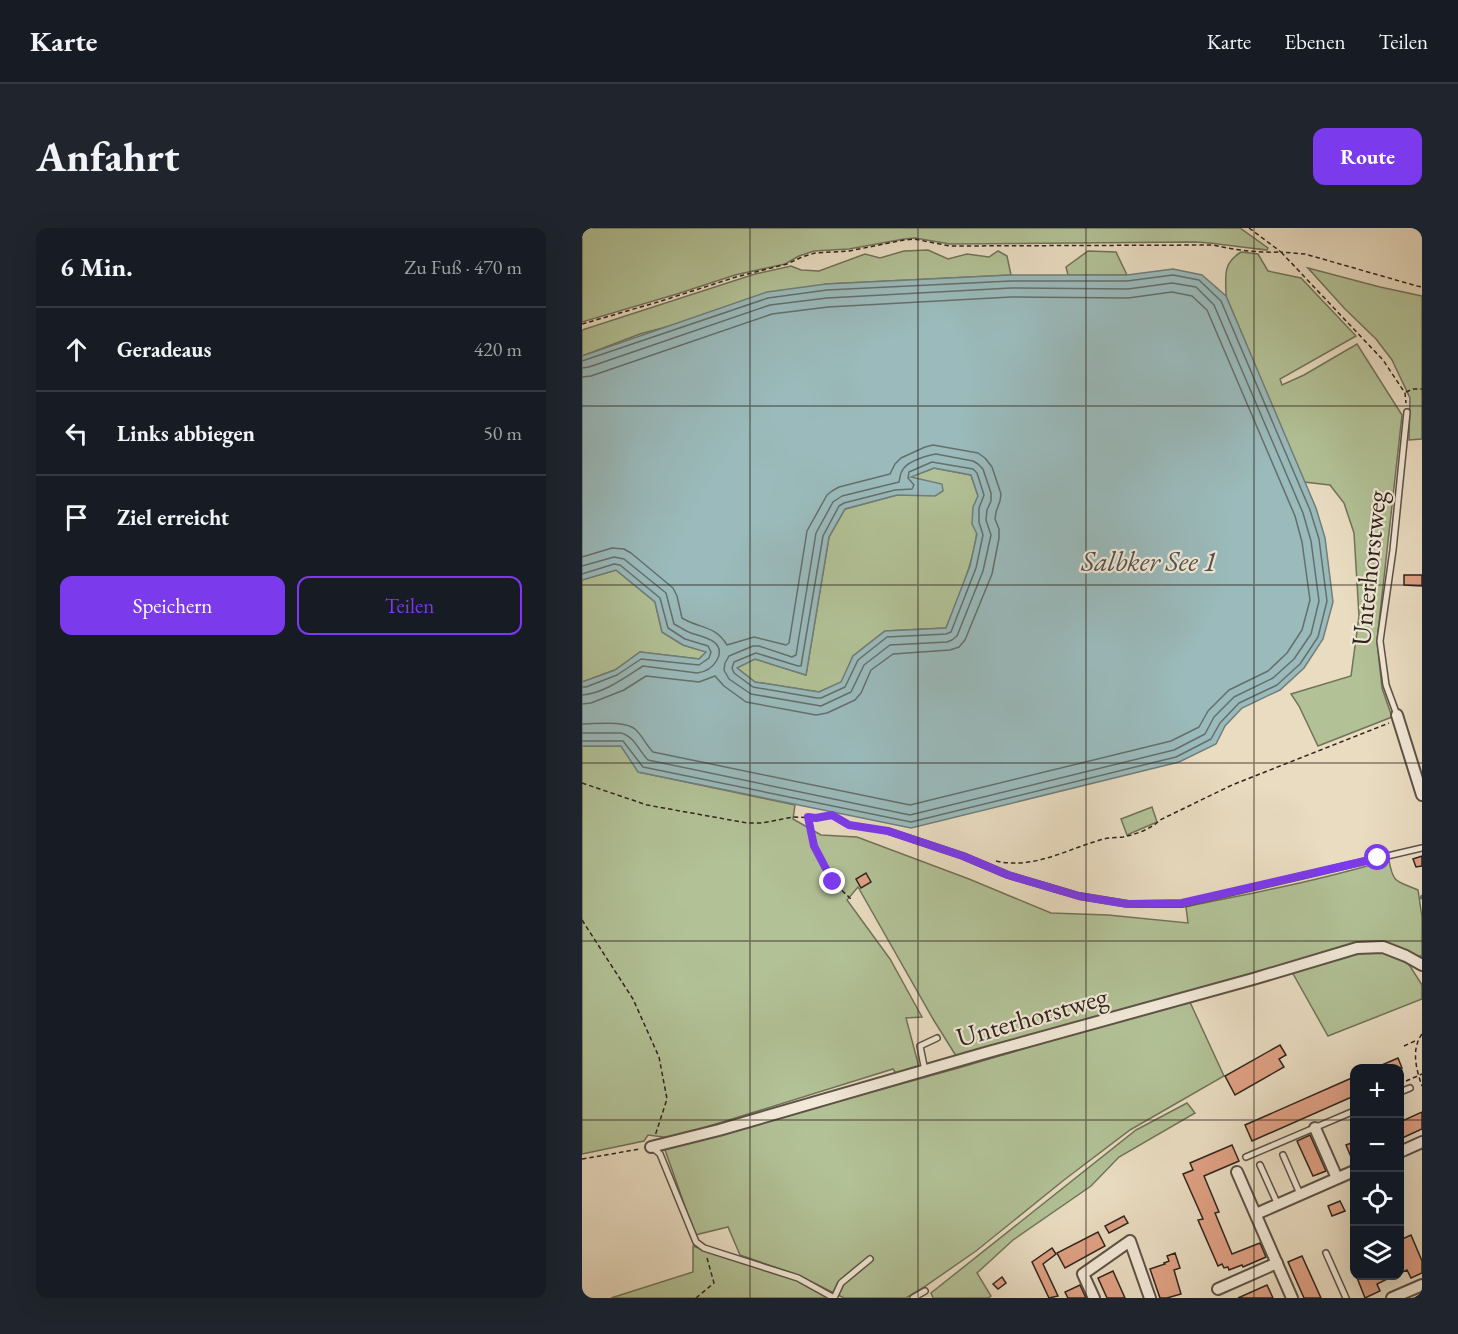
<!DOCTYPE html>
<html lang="de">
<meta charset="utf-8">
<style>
:root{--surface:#171b24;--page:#20242c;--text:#f1f3f6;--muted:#9ea1a6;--line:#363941;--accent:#7c3aed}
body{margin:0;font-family:"EB Garamond",serif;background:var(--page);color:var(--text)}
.controls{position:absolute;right:18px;bottom:18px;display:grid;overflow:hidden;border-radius:12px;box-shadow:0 6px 24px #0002}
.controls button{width:54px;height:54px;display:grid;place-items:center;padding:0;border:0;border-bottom:2px solid var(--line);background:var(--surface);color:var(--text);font:30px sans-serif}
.stop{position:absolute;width:18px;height:18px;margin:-14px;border:4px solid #7c3aed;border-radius:50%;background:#fff}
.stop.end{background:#7c3aed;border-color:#fff;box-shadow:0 2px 6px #0008}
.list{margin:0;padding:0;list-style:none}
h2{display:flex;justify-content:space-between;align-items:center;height:78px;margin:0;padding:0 24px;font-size:26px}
h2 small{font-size:20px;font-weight:400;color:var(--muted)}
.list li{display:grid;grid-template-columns:39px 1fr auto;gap:18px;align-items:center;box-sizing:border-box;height:84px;padding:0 24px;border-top:2px solid var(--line)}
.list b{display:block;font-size:22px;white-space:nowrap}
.list em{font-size:20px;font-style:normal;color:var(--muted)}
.actions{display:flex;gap:12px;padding:18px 24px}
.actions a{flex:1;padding:14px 0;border:2px solid var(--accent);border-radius:12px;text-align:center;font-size:21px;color:var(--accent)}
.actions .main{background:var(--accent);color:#fff}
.icon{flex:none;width:33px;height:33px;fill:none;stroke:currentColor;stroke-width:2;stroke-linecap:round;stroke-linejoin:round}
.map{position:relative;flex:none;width:840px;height:1070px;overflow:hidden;border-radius:12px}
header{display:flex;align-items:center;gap:36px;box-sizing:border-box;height:84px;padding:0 30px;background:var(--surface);border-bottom:2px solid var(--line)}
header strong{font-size:28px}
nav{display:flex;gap:33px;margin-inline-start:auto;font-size:21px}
.intro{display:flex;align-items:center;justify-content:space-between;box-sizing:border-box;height:144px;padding:0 36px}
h1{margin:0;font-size:42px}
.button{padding:15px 27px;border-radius:12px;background:var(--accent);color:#fff;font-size:21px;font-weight:700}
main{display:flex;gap:36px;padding:0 36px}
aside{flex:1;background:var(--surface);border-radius:12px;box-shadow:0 6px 24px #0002}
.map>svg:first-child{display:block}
.green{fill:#b2c196;stroke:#71725a;stroke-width:1.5}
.water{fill:#9ababb;stroke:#707e7c;stroke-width:1.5;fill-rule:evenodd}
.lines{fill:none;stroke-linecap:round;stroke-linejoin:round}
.shore{stroke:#656f6c;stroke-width:1.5}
.stream{stroke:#707e7c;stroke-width:3}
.building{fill:#e0a184;stroke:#30241e;stroke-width:1.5}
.service-casing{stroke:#5e5247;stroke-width:8}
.minor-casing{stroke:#5e5247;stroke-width:14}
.path{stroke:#30241e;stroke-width:1.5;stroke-dasharray:4.5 3;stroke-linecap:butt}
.service{stroke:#f1e8d7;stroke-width:5}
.minor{stroke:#f1e8d7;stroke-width:10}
.route{stroke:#7c3aed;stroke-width:8}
.grid{fill:none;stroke:#30241e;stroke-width:1.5;stroke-opacity:0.55}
.labels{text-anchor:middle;stroke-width:4.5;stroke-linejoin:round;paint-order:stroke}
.street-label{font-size:27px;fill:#30241e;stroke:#f1e8d7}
.water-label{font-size:28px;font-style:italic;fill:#50514d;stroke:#f1e8d7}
</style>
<header>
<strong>Karte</strong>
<nav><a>Karte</a><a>Ebenen</a><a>Teilen</a></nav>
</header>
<div class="intro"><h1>Anfahrt</h1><a class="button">Route</a></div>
<main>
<aside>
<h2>6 Min.<small>Zu Fuß · 470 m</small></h2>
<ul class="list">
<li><svg class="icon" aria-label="ahead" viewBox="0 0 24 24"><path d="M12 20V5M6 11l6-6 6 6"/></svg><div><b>Geradeaus</b></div><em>420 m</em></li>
<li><svg class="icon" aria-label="left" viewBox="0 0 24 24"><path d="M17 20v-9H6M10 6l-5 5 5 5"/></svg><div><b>Links abbiegen</b></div><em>50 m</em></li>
<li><svg class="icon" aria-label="arrive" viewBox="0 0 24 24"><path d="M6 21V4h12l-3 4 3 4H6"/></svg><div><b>Ziel erreicht</b></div></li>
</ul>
<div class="actions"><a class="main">Speichern</a><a>Teilen</a></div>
</aside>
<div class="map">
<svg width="840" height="1070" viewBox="0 0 840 1070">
<rect width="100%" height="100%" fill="#e9dcc1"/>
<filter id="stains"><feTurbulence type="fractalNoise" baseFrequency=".00333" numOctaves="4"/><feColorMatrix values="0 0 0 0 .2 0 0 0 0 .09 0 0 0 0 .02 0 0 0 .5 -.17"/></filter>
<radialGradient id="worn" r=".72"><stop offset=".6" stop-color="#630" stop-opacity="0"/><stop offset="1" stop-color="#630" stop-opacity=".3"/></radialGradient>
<g class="green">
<path d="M0 0H658L686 20 685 22C661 20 637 15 613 14L368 16 333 10 322 11 267 21 232 23 217 28 203 36 153 47 95 66 0 94Z"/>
<polygon points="346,22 366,31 385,26 407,29 416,23 425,28 429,47 244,56 58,106 0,128 0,102 173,46 209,38 219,42 237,43 283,26 298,30 322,23"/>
<polygon points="506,23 534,24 545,47 486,47 484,39"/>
<path d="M659 24 676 26 686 43 719 50 774 108 698 151 700 157 722 147 775 116 820 187 795 413 800 460 810 489 736 518 717 478 709 466 769 448 777 388 772 305 762 275 748 257 722 254 644 68C644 48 640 36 659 24Z"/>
<polygon points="726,40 798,59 840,68 840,211 827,212 828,170 810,132 794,111 763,81"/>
<path d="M352 240 389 247 396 268C387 287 398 293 394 310 389 341 376 370 364 400L303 403 271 428 260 454 237 464 173 454 154 439 173 431 224 447 247 309 263 281 315 267H353L328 249Z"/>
<polygon points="34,342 73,374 80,404 101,417 125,424 117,431 58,424 33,442 0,454 0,352"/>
<path d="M0 518H39L57 544 213 577 211 591 239 607 275 609 387 651 469 685 526 687 606 695 604 679C632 672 661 668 690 661 729 653 768 643 807 632 811 656 815 653 836 662L840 689V728C827 729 815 717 802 714 794 713 785 715 777 716L376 831 351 791 276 659 265 672 308 731 340 789 324 790 337 839 315 847 311 841 89 910 66 907 62 913 0 926Z"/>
<polygon points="570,579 575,594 545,607 539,591"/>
<polygon points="805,723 826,735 840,757 840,771 746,808 710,744 775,725"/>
<polygon points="607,772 642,848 548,902 482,952 394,1023 342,1059 324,1070 262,1070 218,1048 158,1027 146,999 113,1007 82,919 141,905 380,839"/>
<polygon points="605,875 613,885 537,929 509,958 431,1012 395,1045 409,1068 406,1070 351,1070 349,1065 554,902"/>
<polygon points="111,1018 153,1033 211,1050 250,1070 29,1070 111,1044"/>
</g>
<path class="water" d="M591 41 620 47 644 68 734 280 743 310 751 374 741 411 722 440 698 462 660 480 643 498 634 516 597 534 329 600 56 544 39 518H0V454L33 442 58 424 117 431 124 424 101 417 80 404 73 374 34 342 0 352V128L185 64 244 56 429 47H545ZM352 240 389 247 396 268 391 279 390 296 395 306 388 338 364 400 303 403 271 428 259 454 237 464 173 454 155 440 173 431 224 447 247 309 263 281 315 267 353 268 361 263 360 256 329 249Z"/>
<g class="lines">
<g class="shore">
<polyline points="0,133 186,70 245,62 429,53 545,53 591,47 617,52 639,73 728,282 737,311 745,373 736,409 718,436 695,457 657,475 638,495 629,511 594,529 329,594 61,539 41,513 0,513"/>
<path d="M0 140 7 139 188 77 245 70 429 60 546 61 590 55 614 59 632 77 721 285 729 313 737 373 729 406 712 431 691 450 652 469 632 489 623 506 592 522 328 587 66 532C57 523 52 508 39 505H0"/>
<path d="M0 149 9 148 190 86 246 79 429 69 546 70 590 64 610 68 625 82 713 288 720 314 728 372 720 402 705 425 686 443 647 462 626 483 617 499 589 513 328 577 71 524C64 517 60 507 53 501 42 492 14 496 0 496"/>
<path d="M354 226 391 233 396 236 401 241 409 265V273L405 282 404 292 409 307 401 343 375 408 370 412 365 414 308 417 282 437 269 464 239 478 169 466 147 451 142 442 143 435 147 428 171 418H177L210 429 214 427 234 305 251 274 260 268 317 254C318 250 318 244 322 240 327 233 346 227 354 226Z"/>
<polygon points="350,234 391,241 395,245 402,267 397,280 397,294 401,307 394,340 369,404 364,406 305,409 276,432 263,459 239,470 235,470 171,459 152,445 150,440 152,434 174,425 216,438 219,438 241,308 257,278 262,275 313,262 330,261 332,257 326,250 327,244"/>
<path d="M0 329 30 320 42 321 49 325 91 360 95 368 100 390C118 401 133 397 145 417L172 409 204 417 207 415 225 303 245 267 250 263 257 259 308 246 313 236 319 230 343 219 351 217 396 225 403 230 410 239 419 266 418 273 414 284 413 291 417 301V310L410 346 383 412 377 419 368 422 311 426 289 442 279 465 273 472 245 485 234 487 164 474 142 458 133 448 117 454 64 448 42 462 9 475 0 476"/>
<path d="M0 338 32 329 42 331 84 365 92 396C98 399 103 403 109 405 121 409 145 413 135 432 131 439 124 444 115 445L61 438C44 449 21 466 0 467"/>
<polyline points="0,346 32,336 38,337 78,370 86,400 103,411 126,418 129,424 127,430 117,437 59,431 35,447 4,459 0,459"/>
</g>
<polyline class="stream" points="839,670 840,668"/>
</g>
<g class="building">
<polygon points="822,347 840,347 840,358 822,357"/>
<polygon points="840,628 840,638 834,639 831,631"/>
<polygon points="284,645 289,654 279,660 274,651"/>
<polygon points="698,817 704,827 697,831 702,839 653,867 643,848"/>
<polygon points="816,830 820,840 793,840"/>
<polygon points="772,849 772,868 670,913 663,897"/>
<polygon points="840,884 840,901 818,911 818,894"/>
<polygon points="728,907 744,943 731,948 715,913"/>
<polygon points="772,914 772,936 764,917"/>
<polygon points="650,917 657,933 622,948 637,984 633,985 650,1026 678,1015 684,1029 661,1039 660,1037 647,1042 646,1039 642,1040 640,1036 636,1038 616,992 621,991 601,946 611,942 608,935"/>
<polygon points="758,973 763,983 750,988 746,978"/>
<polygon points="542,988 546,995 527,1005 523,998"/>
<polygon points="516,1004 523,1018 483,1040 475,1025"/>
<polygon points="829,1007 840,1033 840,1045 829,1050 825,1042 818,1045 818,1012"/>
<polygon points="470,1020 474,1026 461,1036 476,1068 467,1070 450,1034"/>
<polygon points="593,1025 598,1040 592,1042 599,1066 585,1070 578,1070 568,1041 583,1036 582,1035 587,1033 585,1028"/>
<polygon points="720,1028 739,1070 722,1070 706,1034"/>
<polygon points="531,1043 543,1070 525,1070 516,1050"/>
<polygon points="774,1047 813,1047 795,1056 798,1063 783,1070"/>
<polygon points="420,1049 424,1055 416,1061 411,1056"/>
<polygon points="498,1057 504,1070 486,1070 483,1064"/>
<polygon points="685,1057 691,1070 656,1070"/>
</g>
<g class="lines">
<defs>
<g id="service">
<polyline points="815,487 804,457 798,413 811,322 825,184"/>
<polyline points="306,603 381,628 426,647 497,668 546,676 600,676 840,620"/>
<polyline points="343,843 338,818 355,810"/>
<polyline points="818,864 828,860"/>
<polyline points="71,920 78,926 114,1014 122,1020 216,1050 252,1070"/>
<polyline points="701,927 718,966"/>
<polyline points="664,929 772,883"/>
<polyline points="678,937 696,977"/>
<polyline points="744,1025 764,1070"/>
<polyline points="252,1070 259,1055 288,1031"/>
<polyline points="331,1070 343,1063"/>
</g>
<g id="minor">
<polyline points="815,487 840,567"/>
<polyline points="733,900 755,950"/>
<polyline points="69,919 137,902 403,825 671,751 775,720 801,719 824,728 840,737"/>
<polyline points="818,924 840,914"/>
<polyline points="655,944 710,1070"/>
<polyline points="674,986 772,943"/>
<polyline points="636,1061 695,1035"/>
<polyline points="512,1070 501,1046 548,1013 568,1070"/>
<polyline points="810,1070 840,1057"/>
</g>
</defs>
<use href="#service" class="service-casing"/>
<use href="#minor" class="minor-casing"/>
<g class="path">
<polyline points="667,0 699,24 723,26 835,58 840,59"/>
<path d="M0 96 76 74 154 49 205 36 220 29 233 25 267 23 322 12 332 11 368 18 631 17C653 22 677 25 699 24L801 132 823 165 824 175"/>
<polyline points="824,164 831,161 840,161"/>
<polyline points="0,555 65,577 165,595 180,595 211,589 234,590 250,587 267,597 299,602"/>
<polyline points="227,589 232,618 251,654 270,672"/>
<path d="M414 633C452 642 487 620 522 611 528 609 535 610 541 609 555 606 569 601 578 592L650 557 807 495"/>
<polyline points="0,692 51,771 77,829 85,871 73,908"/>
<path d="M840 806C829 821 834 841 840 858"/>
<polyline points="822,818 835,812"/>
<polyline points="824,853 840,846"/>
<polyline points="0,931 58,921"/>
<polyline points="114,1070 132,1055 125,1030"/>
</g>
<use href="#service" class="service"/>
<use href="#minor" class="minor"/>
</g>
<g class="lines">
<polyline class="route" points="251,654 232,618 226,589 234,590 250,587 267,597 306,603 381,628 426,647 497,668 546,676 600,675 796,630"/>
</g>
<path class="grid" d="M168 0V1070M336 0V1070M504 0V1070M672 0V1070M0 178H840M0 357H840M0 535H840M0 713H840M0 892H772M818 892H840"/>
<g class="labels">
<g class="street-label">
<text transform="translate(787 340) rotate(-84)" y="9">Unterhorstweg</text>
<text transform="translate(450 789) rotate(-16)" y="9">Unterhorstweg</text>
</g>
<g class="water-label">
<text x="567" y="343">Salbker See 1</text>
</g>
</g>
<rect width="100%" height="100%" filter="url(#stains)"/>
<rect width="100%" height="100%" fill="url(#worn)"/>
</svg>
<div class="controls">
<button>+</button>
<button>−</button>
<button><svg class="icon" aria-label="locate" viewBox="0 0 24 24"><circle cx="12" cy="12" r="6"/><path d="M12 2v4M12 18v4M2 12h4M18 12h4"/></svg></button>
<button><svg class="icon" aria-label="layers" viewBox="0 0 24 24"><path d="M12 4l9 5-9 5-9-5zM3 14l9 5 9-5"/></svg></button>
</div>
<div class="stop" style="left:796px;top:630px"></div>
<div class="stop end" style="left:251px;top:654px"></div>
</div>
</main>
